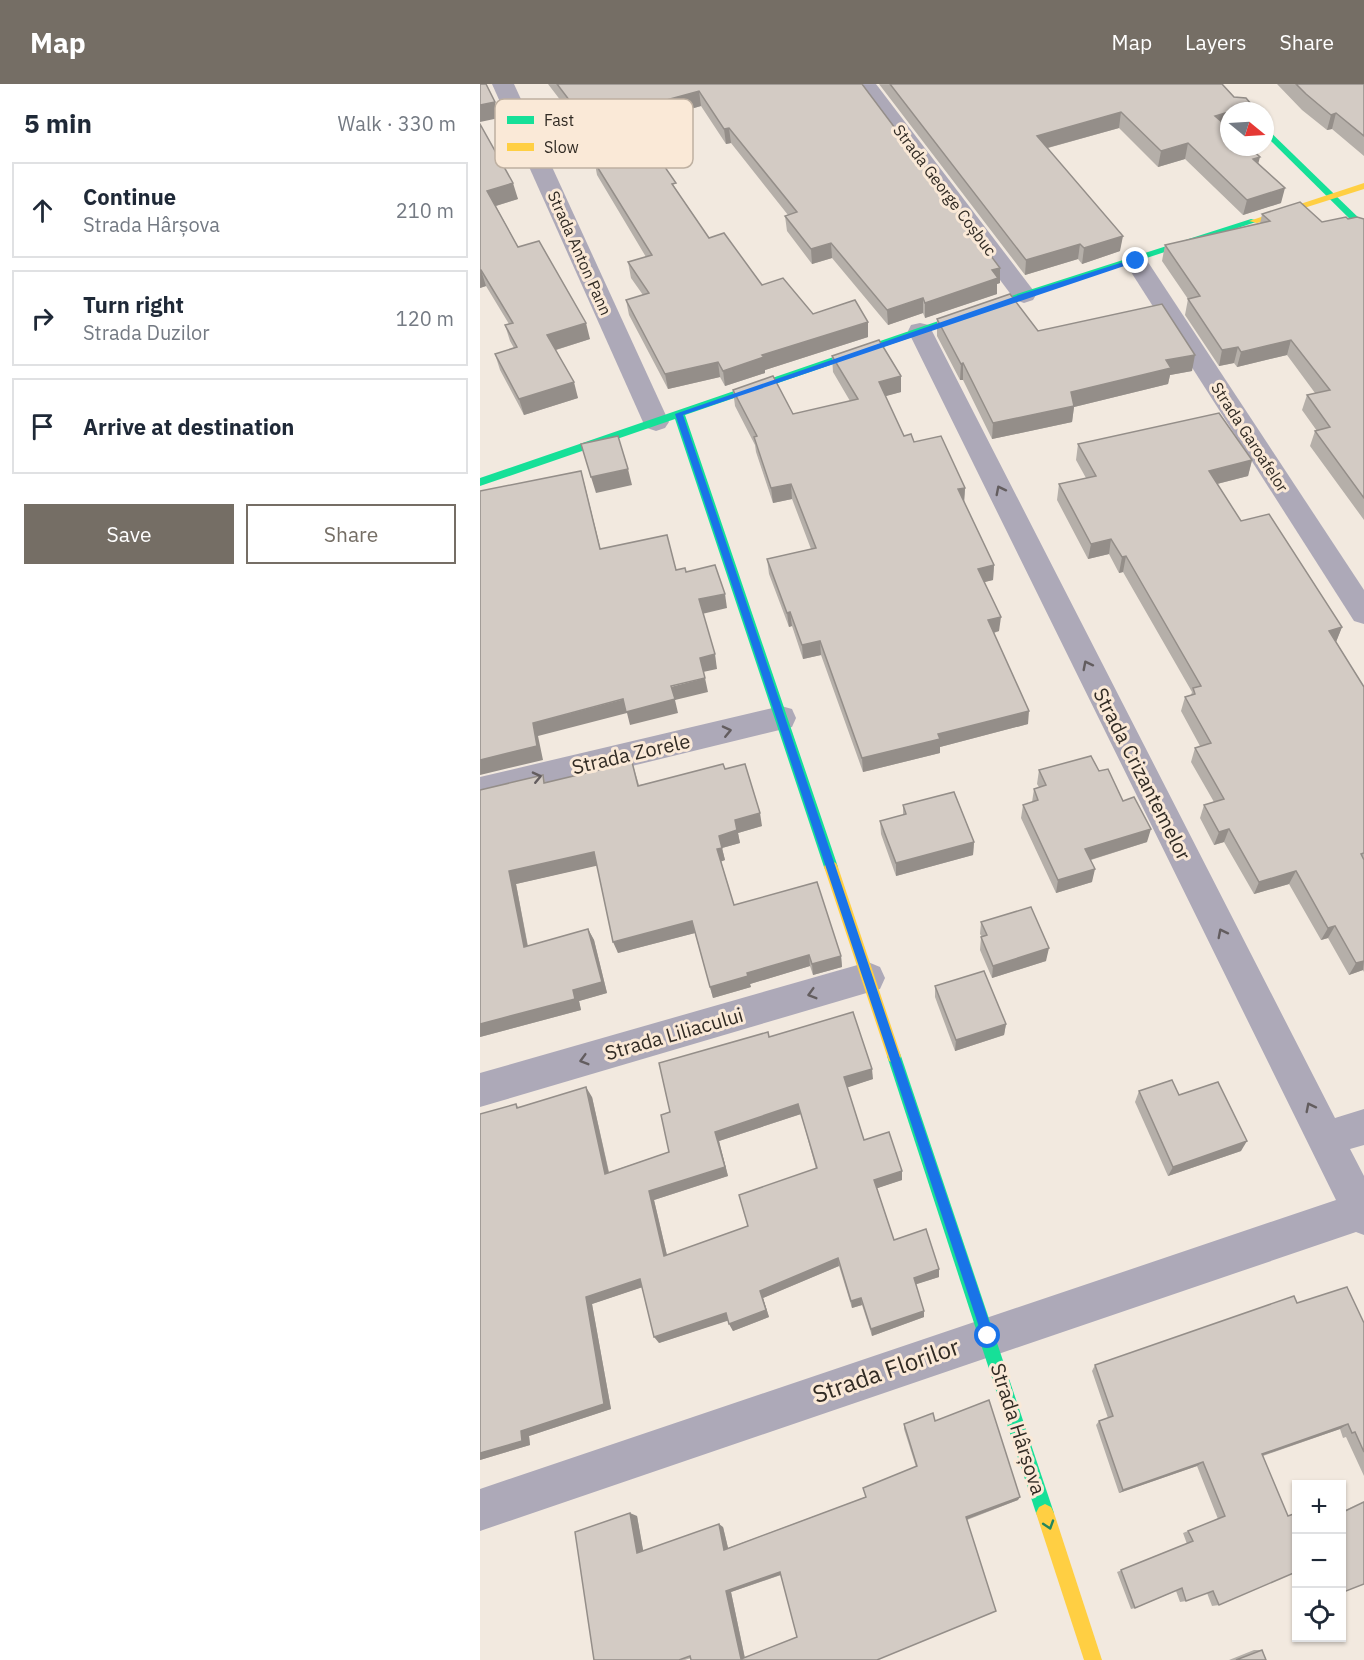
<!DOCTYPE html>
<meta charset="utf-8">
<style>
:root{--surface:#fff;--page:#f2f2f3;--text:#1f2937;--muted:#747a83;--line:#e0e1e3;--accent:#756e65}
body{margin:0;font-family:"IBM Plex Sans",sans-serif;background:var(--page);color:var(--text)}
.controls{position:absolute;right:18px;bottom:18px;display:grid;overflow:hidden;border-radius:0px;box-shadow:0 2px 4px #0004}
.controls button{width:54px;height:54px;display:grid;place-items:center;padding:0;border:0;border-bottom:2px solid var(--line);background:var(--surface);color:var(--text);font:30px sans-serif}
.compass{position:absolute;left:740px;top:18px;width:54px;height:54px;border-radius:50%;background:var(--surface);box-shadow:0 2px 4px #0004;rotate:108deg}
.stop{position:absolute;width:18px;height:18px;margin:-14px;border:4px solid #1a73e8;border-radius:50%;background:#fff}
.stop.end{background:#1a73e8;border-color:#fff;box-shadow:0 2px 6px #0008}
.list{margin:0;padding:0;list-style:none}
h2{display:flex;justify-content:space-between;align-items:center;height:78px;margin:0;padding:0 24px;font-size:26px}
h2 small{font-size:20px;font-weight:400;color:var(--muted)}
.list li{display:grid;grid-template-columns:39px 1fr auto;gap:18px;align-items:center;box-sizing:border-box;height:96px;margin:0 12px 12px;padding:0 12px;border:2px solid var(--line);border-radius:0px}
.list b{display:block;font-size:22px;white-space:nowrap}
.list p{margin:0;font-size:20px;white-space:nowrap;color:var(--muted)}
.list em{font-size:20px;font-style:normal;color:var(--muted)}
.actions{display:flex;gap:12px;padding:18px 24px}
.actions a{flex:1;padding:14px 0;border:2px solid var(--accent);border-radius:0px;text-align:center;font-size:21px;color:var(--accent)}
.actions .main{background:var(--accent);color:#fff}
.icon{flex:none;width:33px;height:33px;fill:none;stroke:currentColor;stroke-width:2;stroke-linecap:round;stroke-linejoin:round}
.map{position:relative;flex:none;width:884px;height:1576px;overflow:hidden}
header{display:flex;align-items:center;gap:36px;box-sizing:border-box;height:84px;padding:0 30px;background:var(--accent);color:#fff}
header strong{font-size:28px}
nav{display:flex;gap:33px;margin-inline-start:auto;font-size:21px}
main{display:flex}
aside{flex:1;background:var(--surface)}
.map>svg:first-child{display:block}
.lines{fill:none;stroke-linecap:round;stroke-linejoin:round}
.street{fill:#ada9b8;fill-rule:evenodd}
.fast{fill:#16e098;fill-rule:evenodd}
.slow{fill:#ffcf43;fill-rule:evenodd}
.wall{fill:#b5afa9;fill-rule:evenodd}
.shaded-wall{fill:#948e89}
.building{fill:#d3cbc4;stroke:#948e89;stroke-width:1.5;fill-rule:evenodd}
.oneway{stroke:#635d5f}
.oneway2{stroke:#24865e}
.route{fill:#1a73e8}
.labels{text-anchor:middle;stroke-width:6;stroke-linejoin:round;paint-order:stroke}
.far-street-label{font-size:16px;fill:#312b24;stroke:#fae9d7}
.street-label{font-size:20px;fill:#312b24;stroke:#fae9d7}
.near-street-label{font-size:24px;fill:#312b24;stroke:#fae9d7}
.key{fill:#fae9d7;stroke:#beb0a1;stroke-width:1.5}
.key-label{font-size:16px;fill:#312b24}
</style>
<header>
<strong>Map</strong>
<nav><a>Map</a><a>Layers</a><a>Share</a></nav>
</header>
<main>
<aside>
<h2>5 min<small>Walk · 330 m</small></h2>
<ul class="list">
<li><svg class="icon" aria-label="ahead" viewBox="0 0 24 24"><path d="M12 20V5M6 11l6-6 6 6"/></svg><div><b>Continue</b><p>Strada Hârșova</p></div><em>210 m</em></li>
<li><svg class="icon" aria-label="right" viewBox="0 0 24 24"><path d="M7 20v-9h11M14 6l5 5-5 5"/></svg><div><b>Turn right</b><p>Strada Duzilor</p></div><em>120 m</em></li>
<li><svg class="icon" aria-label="arrive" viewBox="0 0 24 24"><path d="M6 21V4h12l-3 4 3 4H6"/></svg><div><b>Arrive at destination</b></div></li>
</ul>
<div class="actions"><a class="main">Save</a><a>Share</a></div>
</aside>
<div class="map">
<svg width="884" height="1576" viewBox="0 0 884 1576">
<rect width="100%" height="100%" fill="#f2e9df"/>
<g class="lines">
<g class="street">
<polygon points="12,0 34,0 189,338 185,344 176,347 167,344 163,338"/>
<polygon points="374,0 396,0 553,206 556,211 553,216 544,219 535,216"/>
<polygon points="656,170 664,172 884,506 884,540 874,537 644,177 648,172"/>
<polygon points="440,239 449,241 452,247 855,1034 884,1025 884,1061 870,1065 884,1092 884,1151 876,1148 0,1447 0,1405 856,1116 428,247 431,241"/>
<polygon points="301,622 312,625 316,634 312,643 0,719 0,693"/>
<polygon points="388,878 400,883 405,894 400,905 0,1023 0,989"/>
</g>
<g class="fast">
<polygon points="785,43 884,139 884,147 881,146 785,51"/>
<polygon points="771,135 779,137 548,213 205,331 358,783 356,787 346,787 344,783 195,335 0,402 0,394 540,209"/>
<polygon points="414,965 419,967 421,972 574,1429 571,1435 565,1438 559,1435 556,1429 407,972 409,967"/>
</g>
<g class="slow">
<polygon points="884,99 884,105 777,139 769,137"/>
<polygon points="351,777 356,779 358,783 421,972 419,977 414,979 409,977 407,972 344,783 346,779"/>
<polygon points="565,1420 571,1423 574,1429 622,1576 604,1576 556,1429 559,1423"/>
</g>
</g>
<g class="wall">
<polygon points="68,0 382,0 520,199 517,200 517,210 445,234 443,229 408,241 352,174 332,180 307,147 305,132 308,131 251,59 246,60 221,22 156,41 197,107 229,154 282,201 333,230 388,253 285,286 285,289 245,302 240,293 188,305 149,231 146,216 163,211 151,194 148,178 166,173 117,91 113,69 97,46 94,34"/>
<polygon points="399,0 742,0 754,13 772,21 770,27 749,27 747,43 778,79 801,119 763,131 705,75 678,83 639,44 568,64 640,167 602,180 598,175 545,191"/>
<polygon points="797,0 884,0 884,72 852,45 847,46 822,26"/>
<polygon points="0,40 38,115 16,122 38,163 110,255 76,266 98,314 44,331 20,286 15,270 34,264 30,257 25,241 29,240 6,202 0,204"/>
<polygon points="782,130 842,138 868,135 884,135 884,436 830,362 835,347 837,347 822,326 827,311 835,309 807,271 757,283 754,279 739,282 705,231 708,215 682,177 685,161 780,140"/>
<polygon points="457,235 558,247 712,287 690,291 688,300 594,323 592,338 512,355 483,296 480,296 457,252"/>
<polygon points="352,272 421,292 421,308 405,312 424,352 434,358 485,404 484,419 514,481 513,496 504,498 519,547 514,549 548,640 460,663 460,669 383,688 341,571 323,575 312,542 309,543 289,490 287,475 331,465 312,415 293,419 276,368 275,361 255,322 253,306 313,330 370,317 353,288"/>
<polygon points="598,360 772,376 768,392 737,400 761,437 862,543 856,558 884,603 884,888 883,886 869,891 848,854 841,856 809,800 774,810 744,758 734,761 720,734 724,721 734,718 711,678 715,664 720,662 701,627 705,613 711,611 712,608 643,488 639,489 629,470 608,475 577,416 579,400 606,394 596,376"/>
<polygon points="152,678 159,701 245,685 282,742 258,749 260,759 242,764 245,776 241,777 254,821 361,872 362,883 333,891 330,882 270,900 271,903 233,914 215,849 138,869 117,781 36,800 48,862 108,845 114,856 127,909 99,917 101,926 0,953 0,706 63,691 66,699"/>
<polygon points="559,686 619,687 643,717 667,758 611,776 612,798 576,809 541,734 543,721 552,718 554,705 559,703 557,700"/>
<polygon points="423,721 494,758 493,771 416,792 401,750 400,737 423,731"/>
<polygon points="501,838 566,877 512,894 500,866 501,853 502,853 500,850"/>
<polygon points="455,902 526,940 524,951 475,967 455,913"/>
<path d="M289 953 393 995 367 1003 384 1056 422 1087V1096L397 1104 414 1156 459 1185V1193L436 1200 444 1233 392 1252 382 1221 372 1224 359 1182 283 1214 289 1233 253 1247 248 1236 179 1259 162 1203 112 1220 131 1325 49 1352 50 1361 0 1376 36 1020 38 1023 112 1013 129 1088 189 1068 190 1028ZM321 1030 336 1085 268 1142 187 1171 174 1116 248 1092 239 1057Z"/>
<polygon points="659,1007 699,1011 761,1067 688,1092 655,1018"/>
<polygon points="817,1219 884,1239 884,1392 866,1353 863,1354 860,1345 783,1372 739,1521 732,1522 727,1509 706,1517 700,1518 696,1507 655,1524 651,1525 637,1488 707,1460 703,1449 738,1435 717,1382 639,1409 616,1341 619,1337 628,1334 612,1287 615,1281"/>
<path d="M455 1337 538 1416 487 1436 398 1576 211 1574 205 1576H114L157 1432 163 1467 243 1443 248 1464 386 1413 436 1383 424 1345V1340ZM301 1491 317 1553 265 1574 251 1508Z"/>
<polygon points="884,1417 884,1500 861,1509 861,1428"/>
<polygon points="774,1566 782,1566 786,1576 749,1576"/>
</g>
<g class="shaded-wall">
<polygon points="219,7 221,22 149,42 146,27"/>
<polygon points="15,18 19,34 0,38 0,21"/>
<polygon points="772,21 770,27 751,27"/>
<polygon points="641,28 639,44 556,67 557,52"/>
<polygon points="749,28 749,42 732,47 735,32"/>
<polygon points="856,29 852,45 847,46 851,31"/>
<polygon points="249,44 251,59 246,60 244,45"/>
<polygon points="708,59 705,75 678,83 681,67"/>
<polygon points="780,73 776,88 773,75"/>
<polygon points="33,99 38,115 12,123 7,107"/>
<polygon points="805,104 801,119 763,131 767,116"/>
<polygon points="643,152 640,167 602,180 604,164"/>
<polygon points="351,159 352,174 332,180 331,165"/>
<polygon points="600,160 598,175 545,191 546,176"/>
<polygon points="520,184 520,199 517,200 517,210 445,234 445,219 512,186"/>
<polygon points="0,186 1,186 6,202 0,204"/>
<polygon points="443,214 443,229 408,241 407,226"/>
<polygon points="388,238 388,253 285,286 285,289 245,302 243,287 282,271"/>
<polygon points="106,239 110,255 72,267 67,251"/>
<polygon points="811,256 807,271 757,283 761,268"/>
<polygon points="758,263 754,279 739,282 742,266"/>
<polygon points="715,271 712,287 690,291 688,300 594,323 592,338 512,355 513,339 591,308 686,276"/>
<polygon points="238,278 240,293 188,305 185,290"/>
<polygon points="483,279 483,296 480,296 481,280"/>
<polygon points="421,292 421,308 399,314 399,298"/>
<polygon points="94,298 98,314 44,331 39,315"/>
<polygon points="772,376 768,392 725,403 729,387"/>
<polygon points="148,385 152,401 116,409 111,393"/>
<polygon points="101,387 105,402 124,479 120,465"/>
<polygon points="311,400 312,415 293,419 291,404"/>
<polygon points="485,404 484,419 478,405"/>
<polygon points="631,455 629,470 608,475 611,460"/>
<polygon points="646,472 643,488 639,489 642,473"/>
<polygon points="514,481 513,496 497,500 498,485"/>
<polygon points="245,510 247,524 222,530 219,515"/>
<polygon points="310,528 312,542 309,543 307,529"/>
<polygon points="521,533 519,547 508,550 508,536"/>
<polygon points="862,543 856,558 849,547"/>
<polygon points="340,557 341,571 323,575 322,561"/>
<polygon points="235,570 237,585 223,588 220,574"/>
<polygon points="225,594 228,608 195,616 198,629 150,641 147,629 58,652 63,676 0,691 0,676 53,639"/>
<polygon points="549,627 548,640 460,663 460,669 383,688 382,674 458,650"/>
<polygon points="280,729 282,742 258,749 260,759 242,764 245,776 240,778 237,765 239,752 255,736"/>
<polygon points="671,745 667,758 603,778 605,765"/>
<polygon points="749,745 744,758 734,761 739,748"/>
<polygon points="494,758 493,771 416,792 416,779"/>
<polygon points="114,768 120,781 36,800 50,875 44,863 29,787"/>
<polygon points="615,785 612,798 576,809 578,796"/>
<polygon points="816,787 809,800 774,810 779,798"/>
<polygon points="212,837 215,849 138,869 133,858"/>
<polygon points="855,842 848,854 841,856 848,844"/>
<polygon points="108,845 114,856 127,909 99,917 101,926 0,953 0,940 93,906"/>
<polygon points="569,864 566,877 512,894 513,882"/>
<polygon points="329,871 330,882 270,900 271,903 233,914 230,903 267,889"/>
<polygon points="361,872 362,883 333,891 332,880"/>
<polygon points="884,877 883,886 869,891 876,879"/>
<polygon points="526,940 524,951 475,967 476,956"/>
<polygon points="392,985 393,995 366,1004 364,993"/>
<polygon points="106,1003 112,1013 131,1099 125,1090"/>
<polygon points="318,1020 321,1030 239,1057 248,1092 174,1116 189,1180 184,1172 169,1107 235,1048"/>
<polygon points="767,1057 761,1067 688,1092 693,1083"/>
<polygon points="422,1087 422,1096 395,1105 394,1096"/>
<polygon points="358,1174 359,1182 283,1214 289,1233 253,1247 249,1240 280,1207"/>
<polygon points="459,1185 459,1193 434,1201 434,1194"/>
<polygon points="160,1195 166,1202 112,1220 131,1325 49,1352 50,1361 0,1376 0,1369 41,1347 106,1213"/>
<polygon points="381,1214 382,1221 372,1224 371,1217"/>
<polygon points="444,1227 444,1233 392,1252 391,1245"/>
<polygon points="246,1229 250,1236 179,1259 174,1253"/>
<polygon points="868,1340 860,1345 775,1374 782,1370"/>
<polygon points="723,1378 717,1382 639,1409 643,1406"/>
<polygon points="540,1413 538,1416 485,1436 486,1433"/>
<polygon points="150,1429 157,1432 164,1471 157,1469"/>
<polygon points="239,1440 243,1443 249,1468 244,1466"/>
<polygon points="300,1488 303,1490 251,1508 265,1575 261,1575 246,1507"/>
</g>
<g class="building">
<polygon points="0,0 6,0 15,18 0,21"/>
<polygon points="77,0 382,0 520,184 512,186 518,194 445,219 443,214 407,226 351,159 331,165 305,132 317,128 249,44 244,45 219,7 146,27 196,99 192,100 229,154 244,149 282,201 303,194 333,230 375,216 388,238 282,271 284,273 243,287 238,278 185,290 146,216 169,209 148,178 172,171 113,76 119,75 111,63 115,62 94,31 99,29"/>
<polygon points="410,0 742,0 754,13 766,14 772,21 735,32 749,44 749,63 769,63 780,73 773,75 805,104 767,116 708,59 681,67 641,28 557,52 643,152 604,164 600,160 546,176"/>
<polygon points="816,0 884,0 884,52 856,29 851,31 826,10"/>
<polygon points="0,40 33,99 7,107 38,163 59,157 106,239 67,251 94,298 39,315 15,270 37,263 25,241 33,239 1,186 0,186"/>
<polygon points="820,118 842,138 866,133 868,135 877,133 884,135 884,414 835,347 850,343 827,311 850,306 811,256 761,268 758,263 742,266 708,215 720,212 685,161 790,137 782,130"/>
<polygon points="530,210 558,247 682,220 715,271 686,276 691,284 591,308 594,322 513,339 483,279 481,280 457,235"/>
<polygon points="399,256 421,292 399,298 424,352 431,350 434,358 461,352 485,404 478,405 514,481 498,485 521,533 508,536 549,627 458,650 460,655 382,674 340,557 322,561 310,528 307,529 287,475 336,464 311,400 291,404 274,353 277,352 253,306 293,292 313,330 378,315 352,272"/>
<polygon points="739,329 772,376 729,387 761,437 789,430 862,543 849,547 884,603 884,769 881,770 884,776 884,877 876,879 855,842 848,844 816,787 779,798 749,745 739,748 724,721 744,715 715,664 731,659 705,613 715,610 713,604 721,602 646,472 642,473 631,455 611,460 579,400 616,392 598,360"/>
<polygon points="138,352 148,385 111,393 101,360"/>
<polygon points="101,387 120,465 187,451 196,486 205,484 206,488 235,481 245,510 219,515 235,570 220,574 225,594 191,602 195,615 146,628 143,615 53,639 57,662 0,676 0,407"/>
<polygon points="611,672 619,687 628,685 643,717 654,713 671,745 605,765 615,785 578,796 543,721 558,716 554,705 566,701 559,686"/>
<polygon points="152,678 158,702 243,680 245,685 265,680 280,729 255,736 257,746 239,752 242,764 237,765 254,821 337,798 361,872 332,880 329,871 267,889 268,892 230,903 212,837 133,858 114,768 29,787 44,863 108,845 122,898 93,906 95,915 0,940 0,706 63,691 64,699"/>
<polygon points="474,708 494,758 416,779 400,737 426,730 423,721"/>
<polygon points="551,823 569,864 513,882 501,853 507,851 501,838"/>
<polygon points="504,887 526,940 476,956 455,902"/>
<path d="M373 928 392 985 364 993 384 1056 409 1048 422 1087 394 1096 414 1156 446 1145 459 1185 434 1194 444 1227 391 1245 381 1214 371 1217 358 1174 280 1207 286 1226 249 1240 246 1229 174 1253 160 1195 106 1213 124 1320 41 1347 42 1357 0 1369V1030L36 1020 37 1024 106 1003 125 1090 189 1068 181 1031 190 1028 179 979 288 948 289 953ZM318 1020 337 1084 259 1111 268 1142 184 1172 169 1107 245 1083 235 1048Z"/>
<polygon points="692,996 699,1011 738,998 767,1057 693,1083 659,1007"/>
<polygon points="867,1203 884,1239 884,1368 875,1348 872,1349 868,1340 782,1370 808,1432 816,1429 816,1488 739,1521 733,1507 706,1517 702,1504 655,1524 641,1486 713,1457 708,1447 745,1432 723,1378 643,1406 619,1337 633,1332 615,1281 814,1212 817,1219"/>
<path d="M509 1316 540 1413 486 1433 516 1527 397 1576H211L210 1572 199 1576H114L95 1448 150 1429 157 1469 239 1440 244 1466 386 1413 383 1404 437 1382 424 1340 453 1329 455 1337ZM300 1488 317 1553 261 1575 246 1507Z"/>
<polygon points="884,1418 884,1500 861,1509 861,1429"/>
<polygon points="782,1566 786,1576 756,1576"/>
</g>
<defs><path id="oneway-chevron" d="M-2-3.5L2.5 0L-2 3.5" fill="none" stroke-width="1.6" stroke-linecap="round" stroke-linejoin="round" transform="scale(1.5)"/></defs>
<g class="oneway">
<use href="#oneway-chevron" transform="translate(520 406) rotate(-117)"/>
<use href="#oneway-chevron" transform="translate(607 581) rotate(-117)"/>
<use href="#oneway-chevron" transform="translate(247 647) rotate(-13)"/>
<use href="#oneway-chevron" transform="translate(57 693) rotate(-13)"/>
<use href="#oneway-chevron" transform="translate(742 849) rotate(-117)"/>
<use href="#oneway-chevron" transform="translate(332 910) rotate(164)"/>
<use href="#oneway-chevron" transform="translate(104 976) rotate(164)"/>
<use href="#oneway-chevron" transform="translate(830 1023) rotate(-117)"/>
</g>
<use class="oneway2" href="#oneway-chevron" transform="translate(569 1441) rotate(72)"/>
<polygon class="route" points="653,175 659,177 203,331 514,1252 508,1258 502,1252 195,330 542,210"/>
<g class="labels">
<g class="far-street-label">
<text transform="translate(465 106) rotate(53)" y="6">Strada George Coșbuc</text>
<text transform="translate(100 169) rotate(66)" y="6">Strada Anton Pann</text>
<text transform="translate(770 353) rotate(57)" y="6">Strada Garoafelor</text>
</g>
<g class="street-label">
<text transform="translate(151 670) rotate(-13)" y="7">Strada Zorele</text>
<text transform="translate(662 690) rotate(63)" y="7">Strada Crizantemelor</text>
<text transform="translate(194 950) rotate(-16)" y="7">Strada Liliacului</text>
<text transform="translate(538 1345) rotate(72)" y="7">Strada Hârșova</text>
</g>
<g class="near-street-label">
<text transform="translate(406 1287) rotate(-19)" y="8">Strada Florilor</text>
</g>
</g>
<rect x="15" y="15" width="198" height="69" rx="9" class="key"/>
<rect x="27" y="32" width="27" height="8" fill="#16e098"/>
<rect x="27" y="59" width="27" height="8" fill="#ffcf43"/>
<g class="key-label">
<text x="64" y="42">Fast</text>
<text x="64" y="69">Slow</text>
</g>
</svg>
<div class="controls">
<button>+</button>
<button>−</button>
<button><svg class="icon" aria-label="locate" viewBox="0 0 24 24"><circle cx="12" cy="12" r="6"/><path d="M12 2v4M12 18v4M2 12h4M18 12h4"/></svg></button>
</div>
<svg class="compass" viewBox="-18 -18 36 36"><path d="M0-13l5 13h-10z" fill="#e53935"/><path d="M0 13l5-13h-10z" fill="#747a83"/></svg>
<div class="stop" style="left:508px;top:1252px"></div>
<div class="stop end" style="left:656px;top:177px"></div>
</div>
</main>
